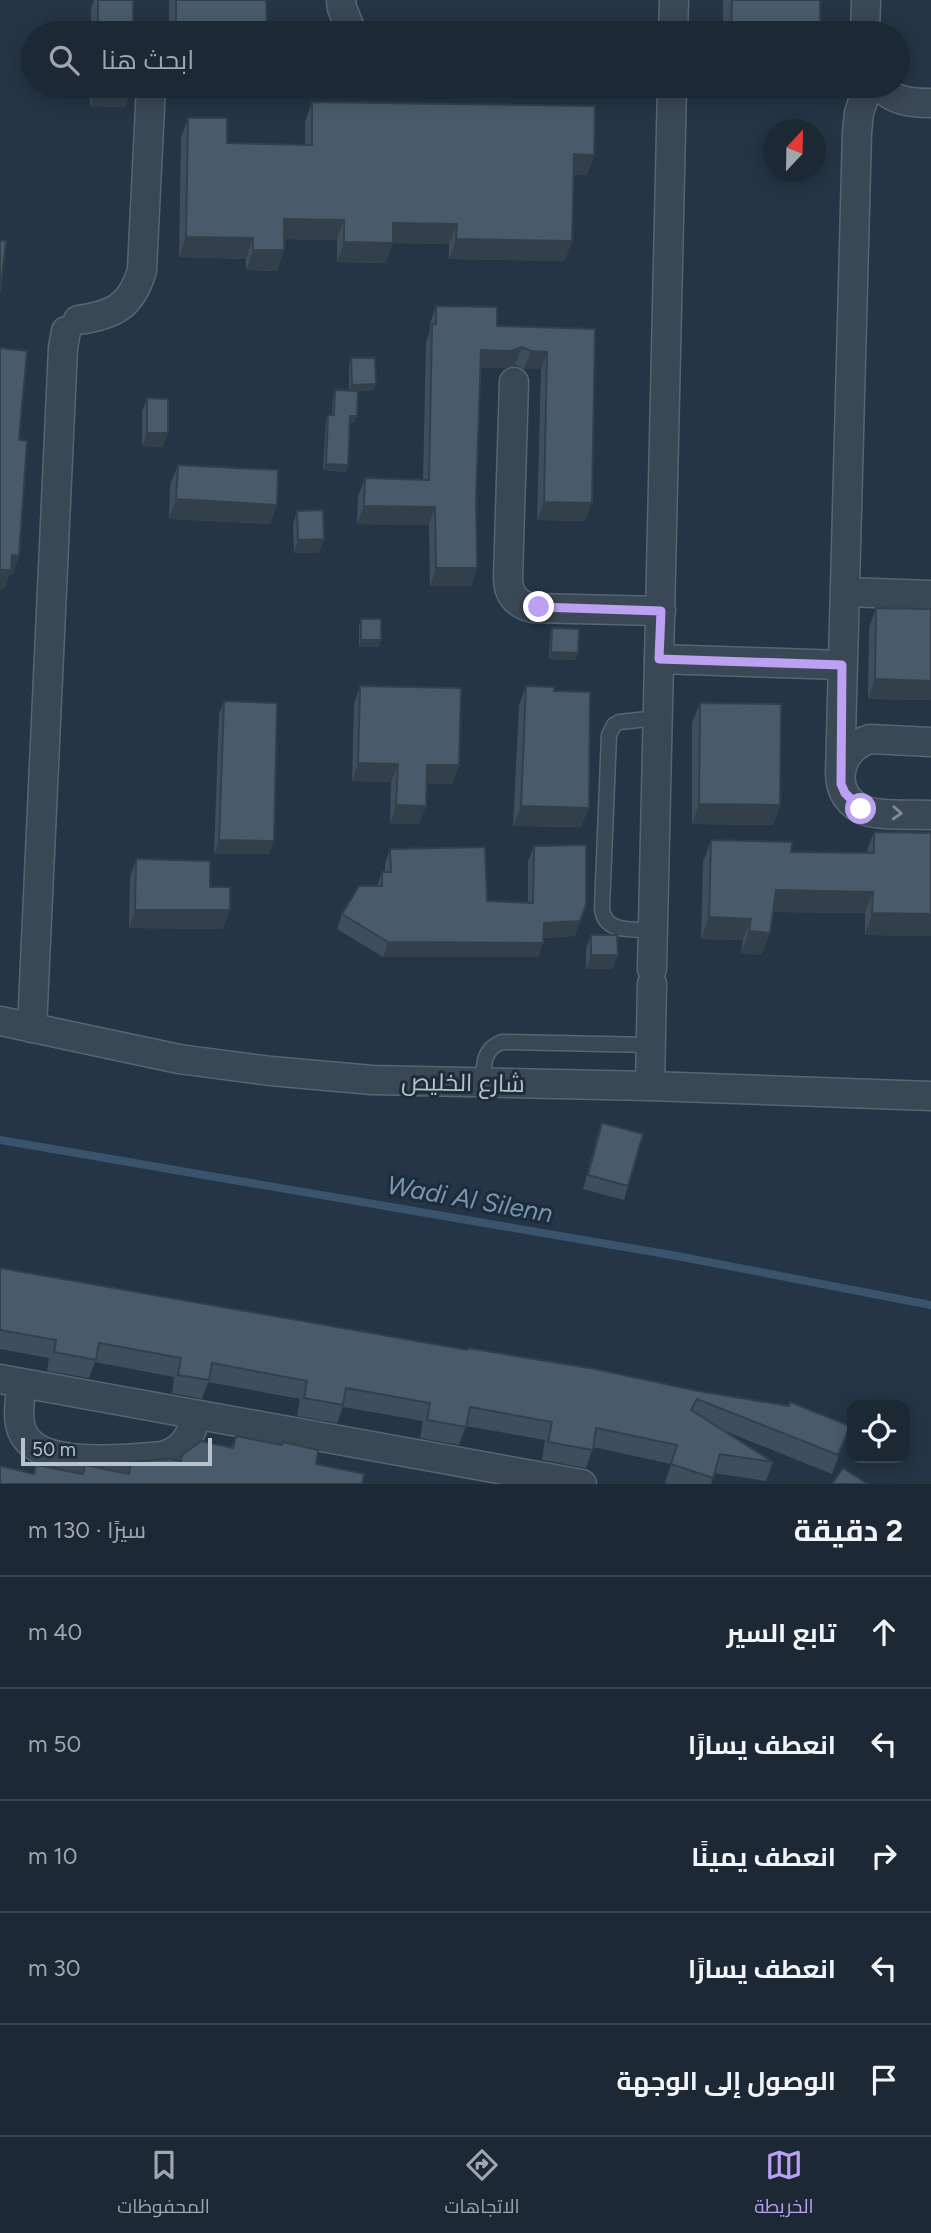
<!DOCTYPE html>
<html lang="ar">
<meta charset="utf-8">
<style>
:root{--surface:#1c2834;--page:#25303c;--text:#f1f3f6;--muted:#a0a6ac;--line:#3a444f;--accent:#bca0f2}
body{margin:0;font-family:Figtree,Cairo,sans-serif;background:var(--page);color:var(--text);direction:rtl}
.controls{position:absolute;right:21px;bottom:21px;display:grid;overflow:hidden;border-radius:14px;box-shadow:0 4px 18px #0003}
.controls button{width:63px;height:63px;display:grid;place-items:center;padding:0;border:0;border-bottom:2px solid var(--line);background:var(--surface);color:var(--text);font:35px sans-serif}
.compass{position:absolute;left:763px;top:119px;width:63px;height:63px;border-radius:50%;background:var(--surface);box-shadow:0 4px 18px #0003;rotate:22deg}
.scale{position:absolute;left:21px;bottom:18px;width:191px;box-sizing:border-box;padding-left:7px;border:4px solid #b7c2cd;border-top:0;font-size:19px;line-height:24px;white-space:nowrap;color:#b7c2cd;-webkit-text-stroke:5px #1e2c39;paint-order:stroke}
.stop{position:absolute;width:21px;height:21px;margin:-16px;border:5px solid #bca0f2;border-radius:50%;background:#fff}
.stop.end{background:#bca0f2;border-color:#fff;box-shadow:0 2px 7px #0008}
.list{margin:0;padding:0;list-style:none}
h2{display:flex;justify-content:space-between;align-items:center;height:91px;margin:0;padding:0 28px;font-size:30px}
h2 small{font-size:23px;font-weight:400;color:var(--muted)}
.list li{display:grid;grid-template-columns:46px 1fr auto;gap:21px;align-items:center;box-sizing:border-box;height:112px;padding:0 28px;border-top:2px solid var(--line)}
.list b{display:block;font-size:26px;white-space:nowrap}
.list em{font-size:23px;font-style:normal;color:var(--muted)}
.icon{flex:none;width:38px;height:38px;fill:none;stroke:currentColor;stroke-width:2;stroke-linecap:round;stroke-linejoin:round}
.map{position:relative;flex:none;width:931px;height:1484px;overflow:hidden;direction:ltr}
.search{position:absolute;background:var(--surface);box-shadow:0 4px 18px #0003;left:21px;right:21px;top:21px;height:77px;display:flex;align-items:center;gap:18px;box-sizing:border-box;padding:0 24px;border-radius:38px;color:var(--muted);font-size:26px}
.sheet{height:651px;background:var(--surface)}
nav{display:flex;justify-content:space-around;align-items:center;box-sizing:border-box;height:98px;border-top:2px solid var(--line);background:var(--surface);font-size:19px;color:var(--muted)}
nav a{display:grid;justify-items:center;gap:4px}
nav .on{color:var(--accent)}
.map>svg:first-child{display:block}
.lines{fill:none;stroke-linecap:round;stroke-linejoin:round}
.stream{stroke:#3a546e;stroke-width:8}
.lane-casing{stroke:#586571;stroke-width:17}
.street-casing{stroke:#586571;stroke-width:31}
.lane{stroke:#3a4754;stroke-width:14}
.street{stroke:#3a4754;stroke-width:28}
.wall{fill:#3f4e5c}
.shaded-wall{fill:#33404b}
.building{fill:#495b6b;stroke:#33404b;stroke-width:2}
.oneway{stroke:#7f8b97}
.route{stroke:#bca0f2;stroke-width:9}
.labels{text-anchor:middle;stroke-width:6;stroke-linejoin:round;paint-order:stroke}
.street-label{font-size:24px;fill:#b7c2cd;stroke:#1e2c39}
.water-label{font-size:26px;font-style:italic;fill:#7595b2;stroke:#1e2c39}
</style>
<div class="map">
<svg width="931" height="1484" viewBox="0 0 931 1484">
<rect width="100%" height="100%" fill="#253545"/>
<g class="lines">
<polyline class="stream" points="0,1140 677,1256 931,1305"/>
<defs>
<g id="lane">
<path d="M653 930C634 929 604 934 602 908L609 735 614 725 619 722 658 718"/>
<path d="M483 1084C484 1066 482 1049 502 1042L651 1045"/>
</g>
<g id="street">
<polyline points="341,0 342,8 352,33"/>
<polyline points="673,33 674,0"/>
<polyline points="865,33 866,0"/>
<path d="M878 86C895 101 909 103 931 103"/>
<path d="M78 320C114 315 132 306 142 270L151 86"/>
<path d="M514 382 508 578C508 594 516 604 532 608L661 611"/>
<polyline points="846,592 931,595"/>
<polyline points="659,659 842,665"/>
<path d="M931 742 870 739C838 748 828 792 861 809 876 817 913 814 931 815"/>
<polyline points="840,775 857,132 859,113 868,86"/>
<polyline points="652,969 672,86"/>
<polyline points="0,1021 179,1059 271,1071 372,1080 650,1086 931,1096"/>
<polyline points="32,1028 63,348 66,331"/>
<polyline points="650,1086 652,984"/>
<polyline points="0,1379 582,1484"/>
<path d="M21 1383C21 1397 16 1417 22 1431 37 1470 130 1459 163 1456 185 1449 191 1435 197 1415"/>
</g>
</defs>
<use href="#lane" class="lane-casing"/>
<use href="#street" class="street-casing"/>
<use href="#lane" class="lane"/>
<use href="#street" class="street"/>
</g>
<g class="wall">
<polygon points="94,0 133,0 133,33 91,33 91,8"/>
<polygon points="169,0 266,0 267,33 169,33"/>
<rect x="723" y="0" width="97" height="33"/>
<polygon points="90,86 132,86 132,88 125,107 90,106"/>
<polygon points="170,86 264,86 260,96 170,95"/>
<polygon points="312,102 594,155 587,175 574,175 565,261 449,259 449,244 393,243 385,263 337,262 337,240 284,239 284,250 277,271 246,270 246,259 179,257 181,138 188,118 227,143 305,145 305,122"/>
<polygon points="436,306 497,326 595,329 585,521 537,520 541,369 524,369 515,365 505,368 480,368 476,498 477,568 471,586 430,586 429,525 357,524 358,496 365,478 423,480 426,342 430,331 430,324"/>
<polygon points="351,358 376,384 373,391 358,391 354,423 350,423 348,465 345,472 323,470 326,421 328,415 332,415 333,397 335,390 349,391 349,365"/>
<polygon points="147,398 163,447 142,446 142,412"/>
<polygon points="178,465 277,505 270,524 169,519 170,485"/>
<polygon points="297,511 324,539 319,553 294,553 293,524"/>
<polygon points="876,608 931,609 931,700 868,699 869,628"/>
<polygon points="361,619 379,647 359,647 359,626"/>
<polygon points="552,628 576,660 549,659 550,635"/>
<polygon points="360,686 459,765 452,784 426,783 426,806 419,824 390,824 391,782 352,781 354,704"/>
<polygon points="526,686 554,691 581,827 513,826 519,705"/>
<polygon points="224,701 269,854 214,854 219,714"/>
<polygon points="700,703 780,805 773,825 692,824 692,723"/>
<polygon points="874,832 931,833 931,936 865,935 865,913 773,912 762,955 741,953 743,940 701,939 703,862 711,840 791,852 866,853"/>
<polygon points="534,846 575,936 544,938 538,957 383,957 337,929 342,914 377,886 382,872 385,872 385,864 390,849 487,901 528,903 528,861"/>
<polygon points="136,859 210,887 223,929 129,928 130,878"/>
<polygon points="591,935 613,969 586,969 586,949"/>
<polygon points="602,1123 628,1186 624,1200 583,1189 597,1137"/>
<polygon points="0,1268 850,1426 832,1474 725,1431 773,1462 766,1481 714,1473 711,1484 669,1484 665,1483 671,1464 593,1447 586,1468 542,1460 545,1440 466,1426 459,1445 420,1438 423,1421 343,1407 337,1423 297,1416 300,1399 208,1382 202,1399 172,1393 174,1377 95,1362 89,1378 47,1371 49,1358 0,1349"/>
<polygon points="236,1436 316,1464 364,1474 33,1474 36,1465 81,1474 85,1465 127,1473 131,1462 180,1461 182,1455 231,1447"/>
</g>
<g class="shaded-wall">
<polygon points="173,86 264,86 260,96 170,95"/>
<polygon points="722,86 812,86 810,91 721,88"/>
<polygon points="97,87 132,88 125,107 90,106"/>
<polygon points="574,154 594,155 587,175 567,175"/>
<polygon points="284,219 344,220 337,240 277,239"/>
<polygon points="393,223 457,224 449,244 386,243"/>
<polygon points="186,237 253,238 246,259 179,257"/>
<polygon points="456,239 572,241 565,261 449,259"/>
<polygon points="344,242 393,243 385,263 337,262"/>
<polygon points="253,250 284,250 277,271 246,270"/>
<polygon points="522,347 515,365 505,368 474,368 481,350"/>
<polygon points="531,351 547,352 541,369 524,369"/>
<polygon points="376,384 373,391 349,391 352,385"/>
<polygon points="350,416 357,416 354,423 348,423"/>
<polygon points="147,433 168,433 163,447 142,446"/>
<polygon points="326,464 348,465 345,472 323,470"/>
<polygon points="176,499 277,505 270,524 169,519"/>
<polygon points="544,502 592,503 585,521 537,520"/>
<polygon points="364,506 435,507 429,525 357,524"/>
<polygon points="324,539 319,553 294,553 298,540"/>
<polygon points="12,555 19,556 13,575 10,574 4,589 0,589 0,570"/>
<polygon points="436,568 477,568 471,586 430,586"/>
<polygon points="361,640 381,640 379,647 359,647"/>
<polygon points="551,652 578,653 576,660 549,659"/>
<polygon points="875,679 931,681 931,700 868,699"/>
<polygon points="358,763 398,764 391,782 352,781"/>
<polygon points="427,765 459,765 452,784 420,783"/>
<polygon points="699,804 780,805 773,825 692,824"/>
<polygon points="396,805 426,806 419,824 390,824"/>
<polygon points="521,806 589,808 581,827 513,826"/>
<polygon points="219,840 274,841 269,854 214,854"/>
<polygon points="776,890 873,892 865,913 768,912"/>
<polygon points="135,910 230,910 223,929 129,928"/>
<polygon points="872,913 931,914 931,936 865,935"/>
<polygon points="709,917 751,919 743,940 701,939"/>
<polygon points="580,921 575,936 539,938 544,923"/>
<polygon points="749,931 770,933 762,955 741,953"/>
<polygon points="388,942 543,943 538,957 383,957"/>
<polygon points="591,955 618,955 613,969 586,969"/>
</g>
<g class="building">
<rect x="98" y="0" width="35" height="33"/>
<polygon points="176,0 266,0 267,33 176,33"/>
<polygon points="732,0 820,0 820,33 731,33"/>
<polygon points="97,86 132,86 132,88 97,87"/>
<polygon points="312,102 595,106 594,155 574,154 572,241 456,239 457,224 393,223 393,243 344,242 344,220 284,219 284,250 253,250 253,238 186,237 188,118 227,118 227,143 312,145"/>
<polygon points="0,241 6,241 0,293"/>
<polygon points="436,306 497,307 497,326 595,329 592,503 544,502 547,352 531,351 522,347 511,351 481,350 476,498 477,568 436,568 435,507 364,506 365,478 429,480 432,324 436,324"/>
<polygon points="0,348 27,351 19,440 27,441 19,556 12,555 11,570 0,570"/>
<polygon points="351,358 375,358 376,384 352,385"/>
<polygon points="335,390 358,391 357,416 350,416 348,465 326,464 328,415 334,415"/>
<polygon points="147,398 168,399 168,433 147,433"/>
<polygon points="178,465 278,470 277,505 176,499"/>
<polygon points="323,510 324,539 298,540 297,511"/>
<polygon points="876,608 931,609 931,681 875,679"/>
<rect x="361" y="619" width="20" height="21"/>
<polygon points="552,628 579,629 578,653 551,652"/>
<polygon points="360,686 461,688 459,765 427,765 426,806 396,805 398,764 358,763"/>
<polygon points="526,686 554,687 554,691 590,692 589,808 521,806"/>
<polygon points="224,701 277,703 274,841 219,840"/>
<polygon points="700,703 781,704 780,805 699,804"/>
<polygon points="874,832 931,833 931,914 872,913 873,892 776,890 770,933 749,931 751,919 709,917 711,840 792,842 791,852 874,853"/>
<polygon points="586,845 586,904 580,921 544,923 543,943 388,942 342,914 359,886 382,886 382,872 391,872 390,849 485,847 487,901 533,903 534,846"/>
<polygon points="136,859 210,861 210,887 230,887 230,910 135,910"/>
<polygon points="591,935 617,935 618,955 591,955"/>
<polygon points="602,1123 643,1134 628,1186 588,1175"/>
<polygon points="0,1268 467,1350 468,1348 595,1369 698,1391 789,1406 790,1402 850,1426 838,1455 697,1399 691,1410 773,1462 720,1454 713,1478 671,1464 677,1445 596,1428 593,1450 548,1442 552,1422 470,1407 466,1427 427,1420 430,1403 346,1388 343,1405 304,1398 307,1381 212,1363 209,1380 178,1375 181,1358 99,1343 96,1360 54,1352 56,1340 0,1330"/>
<polygon points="236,1436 282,1445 283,1442 318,1450 316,1464 364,1474 362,1484 0,1484 0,1466 34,1474 36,1465 83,1474 85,1465 129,1474 131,1462 170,1459 181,1461 182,1455 201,1441 233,1448"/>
<polygon points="843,1468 868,1484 832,1484"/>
</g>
<defs><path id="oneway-chevron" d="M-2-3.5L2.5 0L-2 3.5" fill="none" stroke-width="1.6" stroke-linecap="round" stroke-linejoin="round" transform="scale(1.75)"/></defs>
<use class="oneway" href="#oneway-chevron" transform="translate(897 813) rotate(3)"/>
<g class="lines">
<polyline class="route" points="539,607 661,611 659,659 842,665 841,784 845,793 861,809"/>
</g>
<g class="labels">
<g class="street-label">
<text transform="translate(463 1083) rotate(1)" y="8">شارع الخليص</text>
</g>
<g class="water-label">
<text transform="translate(470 1199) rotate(10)" y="9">Wadi Al Silenn</text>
</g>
</g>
</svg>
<div class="controls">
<button><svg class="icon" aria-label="locate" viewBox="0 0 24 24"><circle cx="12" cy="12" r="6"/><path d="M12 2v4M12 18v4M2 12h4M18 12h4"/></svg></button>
</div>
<svg class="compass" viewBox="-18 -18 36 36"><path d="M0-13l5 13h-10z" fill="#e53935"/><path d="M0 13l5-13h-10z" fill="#a0a6ac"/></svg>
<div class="scale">50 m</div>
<div class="stop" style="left:861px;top:809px"></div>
<div class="stop end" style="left:539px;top:607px"></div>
<div class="search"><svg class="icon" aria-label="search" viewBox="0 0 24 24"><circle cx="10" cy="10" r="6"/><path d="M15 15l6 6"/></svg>ابحث هنا</div>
</div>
<section class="sheet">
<h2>2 دقيقة<small>سيرًا · 130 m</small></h2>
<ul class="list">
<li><svg class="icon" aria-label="ahead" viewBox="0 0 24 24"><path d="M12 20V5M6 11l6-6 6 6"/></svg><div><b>تابع السير</b></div><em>40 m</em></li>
<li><svg class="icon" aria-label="left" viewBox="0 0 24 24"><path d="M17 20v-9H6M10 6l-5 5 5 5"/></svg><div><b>انعطف يسارًا</b></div><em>50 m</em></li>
<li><svg class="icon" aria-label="right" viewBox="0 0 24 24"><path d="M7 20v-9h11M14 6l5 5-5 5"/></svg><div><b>انعطف يمينًا</b></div><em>10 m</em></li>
<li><svg class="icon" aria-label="left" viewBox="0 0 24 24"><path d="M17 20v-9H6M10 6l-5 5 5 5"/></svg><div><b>انعطف يسارًا</b></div><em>30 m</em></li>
<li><svg class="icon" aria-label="arrive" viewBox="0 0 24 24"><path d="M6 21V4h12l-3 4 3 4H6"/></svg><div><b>الوصول إلى الوجهة</b></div></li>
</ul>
</section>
<nav>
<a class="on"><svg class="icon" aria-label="map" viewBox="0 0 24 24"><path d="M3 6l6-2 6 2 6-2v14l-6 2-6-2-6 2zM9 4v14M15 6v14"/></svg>الخريطة</a>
<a><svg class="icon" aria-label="directions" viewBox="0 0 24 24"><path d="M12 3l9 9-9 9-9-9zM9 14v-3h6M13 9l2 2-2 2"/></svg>الاتجاهات</a>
<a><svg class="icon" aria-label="saved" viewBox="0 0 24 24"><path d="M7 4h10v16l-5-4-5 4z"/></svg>المحفوظات</a>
</nav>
